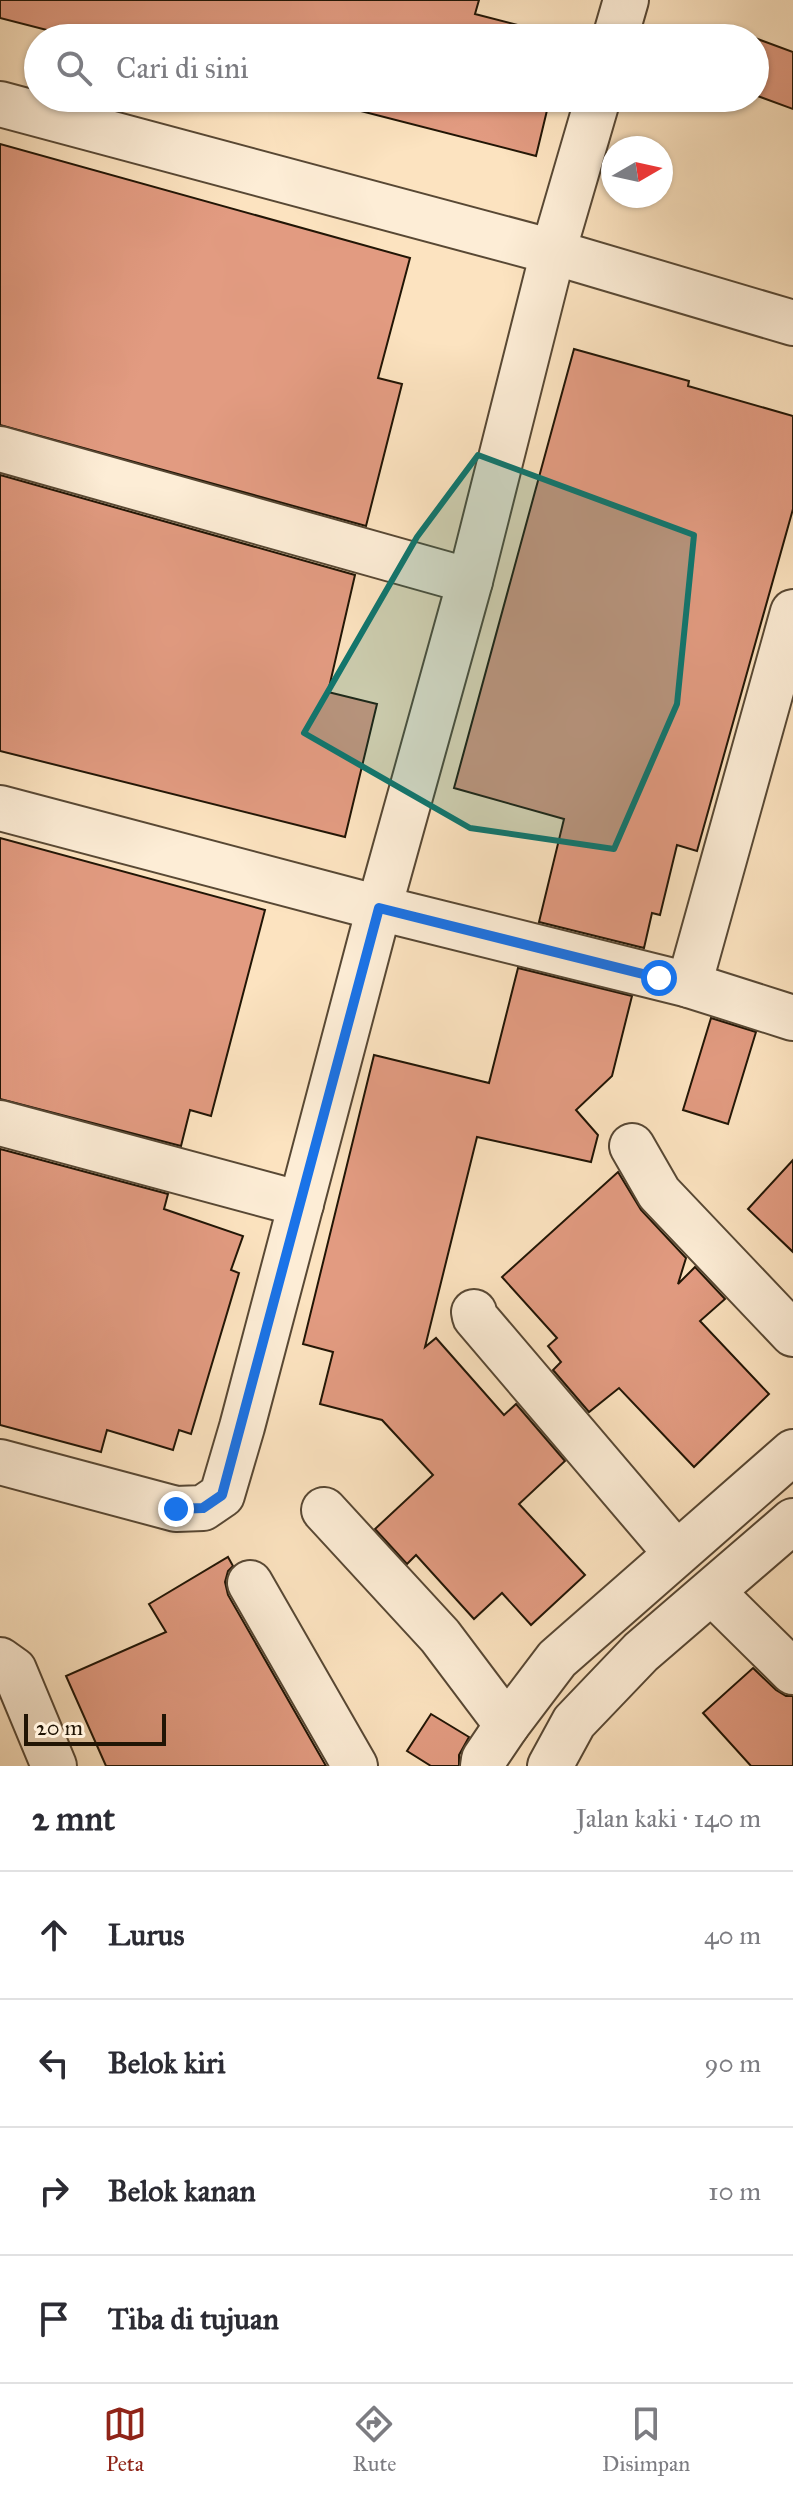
<!DOCTYPE html>
<html lang="id">
<meta charset="utf-8">
<style>
:root{--surface:#fff;--page:#f2f2f3;--text:#2b2b33;--muted:#7c7c81;--line:#e1e1e2;--accent:#8f2418}
body{margin:0;font-family:"IM FELL Great Primer",serif;background:var(--page);color:var(--text)}
.compass{position:absolute;left:601px;top:136px;width:72px;height:72px;border-radius:50%;background:var(--surface);box-shadow:0 2px 6px #0004;rotate:81deg}
.scale{position:absolute;left:24px;bottom:20px;width:142px;box-sizing:border-box;padding-left:8px;border:4px solid #211505;border-top:0;font-size:22px;line-height:28px;white-space:nowrap;color:#211505;-webkit-text-stroke:6px #fdedd6;paint-order:stroke}
.stop{position:absolute;width:24px;height:24px;margin:-18px;border:6px solid #1a73e8;border-radius:50%;background:#fff}
.stop.end{background:#1a73e8;border-color:#fff;box-shadow:0 2px 8px #0008}
.list{margin:0;padding:0;list-style:none}
h2{display:flex;justify-content:space-between;align-items:center;height:104px;margin:0;padding:0 32px;font-size:34px}
h2 small{font-size:26px;font-weight:400;color:var(--muted)}
.list li{display:grid;grid-template-columns:52px 1fr auto;gap:24px;align-items:center;box-sizing:border-box;height:128px;padding:0 32px;border-top:2px solid var(--line)}
.list b{display:block;font-size:30px;white-space:nowrap}
.list em{font-size:26px;font-style:normal;color:var(--muted)}
.icon{flex:none;width:44px;height:44px;fill:none;stroke:currentColor;stroke-width:2;stroke-linecap:round;stroke-linejoin:round}
.map{position:relative;flex:none;width:793px;height:1766px;overflow:hidden}
.search{position:absolute;background:var(--surface);box-shadow:0 2px 6px #0004;left:24px;right:24px;top:24px;height:88px;display:flex;align-items:center;gap:20px;box-sizing:border-box;padding:0 28px;border-radius:44px;color:var(--muted);font-size:30px}
.sheet{height:616px;background:var(--surface)}
nav{display:flex;justify-content:space-around;align-items:center;box-sizing:border-box;height:112px;border-top:2px solid var(--line);background:var(--surface);font-size:22px;color:var(--muted)}
nav a{display:grid;justify-items:center;gap:4px}
nav .on{color:var(--accent)}
.map>svg:first-child{display:block}
.building{fill:#e29b81;stroke:#211505;stroke-width:2}
.lines{fill:none;stroke-linecap:round;stroke-linejoin:round}
.minor-casing{stroke:#584834;stroke-width:48}
.minor{stroke:#fdedd6;stroke-width:44}
.route{stroke:#1a73e8;stroke-width:10}
.marked{fill:#0f766e;fill-opacity:0.2;stroke:#0f766e;stroke-width:6;stroke-linejoin:round}
</style>
<div class="map">
<svg width="793" height="1766" viewBox="0 0 793 1766">
<rect width="100%" height="100%" fill="#fce3c0"/>
<filter id="stains"><feTurbulence type="fractalNoise" baseFrequency=".0025" numOctaves="4"/><feColorMatrix values="0 0 0 0 .2 0 0 0 0 .09 0 0 0 0 .02 0 0 0 .5 -.17"/></filter>
<radialGradient id="worn" r=".72"><stop offset=".6" stop-color="#630" stop-opacity="0"/><stop offset="1" stop-color="#630" stop-opacity=".3"/></radialGradient>
<g class="building">
<polygon points="0,0 479,0 475,14 565,37 78,38 0,18"/>
<polygon points="755,38 793,52 793,109 755,95"/>
<polygon points="310,98 550,98 536,156"/>
<polygon points="0,144 410,258 378,378 402,384 366,526 0,425"/>
<polygon points="574,349 689,381 688,386 793,416 793,509 697,851 677,845 660,915 652,913 644,948 539,922 564,819 454,788"/>
<polygon points="0,475 355,575 328,692 377,704 345,837 0,751"/>
<polygon points="0,838 265,910 211,1116 190,1110 181,1146 0,1099"/>
<polygon points="518,968 632,996 612,1076 576,1110 598,1135 591,1162 477,1137 425,1347 436,1338 504,1415 516,1404 565,1461 519,1504 585,1575 531,1625 502,1593 474,1619 416,1555 407,1564 375,1529 433,1475 382,1420 320,1404 333,1352 303,1344 374,1055 489,1083"/>
<polygon points="711,1018 756,1032 728,1124 683,1110"/>
<polygon points="0,1149 168,1194 164,1209 243,1236 231,1270 239,1273 191,1434 179,1430 173,1450 107,1430 101,1452 0,1425"/>
<polygon points="793,1160 793,1252 748,1209"/>
<polygon points="618,1172 641,1210 686,1258 678,1284 695,1267 725,1299 700,1321 769,1394 694,1467 619,1388 589,1412 553,1370 561,1362 548,1346 557,1338 502,1277"/>
<polygon points="228,1557 233,1566 228,1571 225,1582 228,1595 326,1766 106,1766 66,1676 166,1632 149,1604"/>
<polygon points="753,1668 776,1690 786,1696 793,1696 793,1766 751,1766 703,1713"/>
<polygon points="431,1714 469,1737 459,1755 459,1766 431,1766 407,1751"/>
</g>
<g class="lines">
<defs>
<g id="minor">
<polyline points="615,38 626,0"/>
<polyline points="0,104 553,252 793,323"/>
<polyline points="0,449 470,581"/>
<polyline points="0,808 379,908 689,985 793,1018"/>
<polyline points="689,985 793,612"/>
<polyline points="0,1123 301,1204"/>
<polyline points="632,1146 659,1193 793,1334"/>
<polyline points="474,1312 475,1317 676,1553"/>
<polyline points="0,1462 176,1509 203,1508 222,1495 242,1427 379,908 470,581 553,252 598,98"/>
<polyline points="324,1510 440,1636 507,1725"/>
<polyline points="250,1583 355,1766"/>
<polyline points="712,1592 793,1672"/>
<polyline points="0,1660 14,1670 54,1766"/>
<polyline points="483,1766 484,1759 507,1725 557,1659 793,1452"/>
<polyline points="550,1766 574,1722 641,1652 793,1521"/>
</g>
</defs>
<use href="#minor" class="minor-casing"/>
<use href="#minor" class="minor"/>
</g>
<g class="lines">
<polyline class="route" points="176,1509 203,1508 222,1495 379,908 659,978"/>
</g>
<path class="marked" d="M478 455 694 535 677 704 614 849 470 828 304 733 417 537Z"/>
<rect width="100%" height="100%" filter="url(#stains)"/>
<rect width="100%" height="100%" fill="url(#worn)"/>
</svg>
<svg class="compass" viewBox="-18 -18 36 36"><path d="M0-13l5 13h-10z" fill="#e53935"/><path d="M0 13l5-13h-10z" fill="#7c7c81"/></svg>
<div class="scale">20 m</div>
<div class="stop" style="left:659px;top:978px"></div>
<div class="stop end" style="left:176px;top:1509px"></div>
<div class="search"><svg class="icon" aria-label="search" viewBox="0 0 24 24"><circle cx="10" cy="10" r="6"/><path d="M15 15l6 6"/></svg>Cari di sini</div>
</div>
<section class="sheet">
<h2>2 mnt<small>Jalan kaki · 140 m</small></h2>
<ul class="list">
<li><svg class="icon" aria-label="ahead" viewBox="0 0 24 24"><path d="M12 20V5M6 11l6-6 6 6"/></svg><div><b>Lurus</b></div><em>40 m</em></li>
<li><svg class="icon" aria-label="left" viewBox="0 0 24 24"><path d="M17 20v-9H6M10 6l-5 5 5 5"/></svg><div><b>Belok kiri</b></div><em>90 m</em></li>
<li><svg class="icon" aria-label="right" viewBox="0 0 24 24"><path d="M7 20v-9h11M14 6l5 5-5 5"/></svg><div><b>Belok kanan</b></div><em>10 m</em></li>
<li><svg class="icon" aria-label="arrive" viewBox="0 0 24 24"><path d="M6 21V4h12l-3 4 3 4H6"/></svg><div><b>Tiba di tujuan</b></div></li>
</ul>
</section>
<nav>
<a class="on"><svg class="icon" aria-label="map" viewBox="0 0 24 24"><path d="M3 6l6-2 6 2 6-2v14l-6 2-6-2-6 2zM9 4v14M15 6v14"/></svg>Peta</a>
<a><svg class="icon" aria-label="directions" viewBox="0 0 24 24"><path d="M12 3l9 9-9 9-9-9zM9 14v-3h6M13 9l2 2-2 2"/></svg>Rute</a>
<a><svg class="icon" aria-label="saved" viewBox="0 0 24 24"><path d="M7 4h10v16l-5-4-5 4z"/></svg>Disimpan</a>
</nav>
